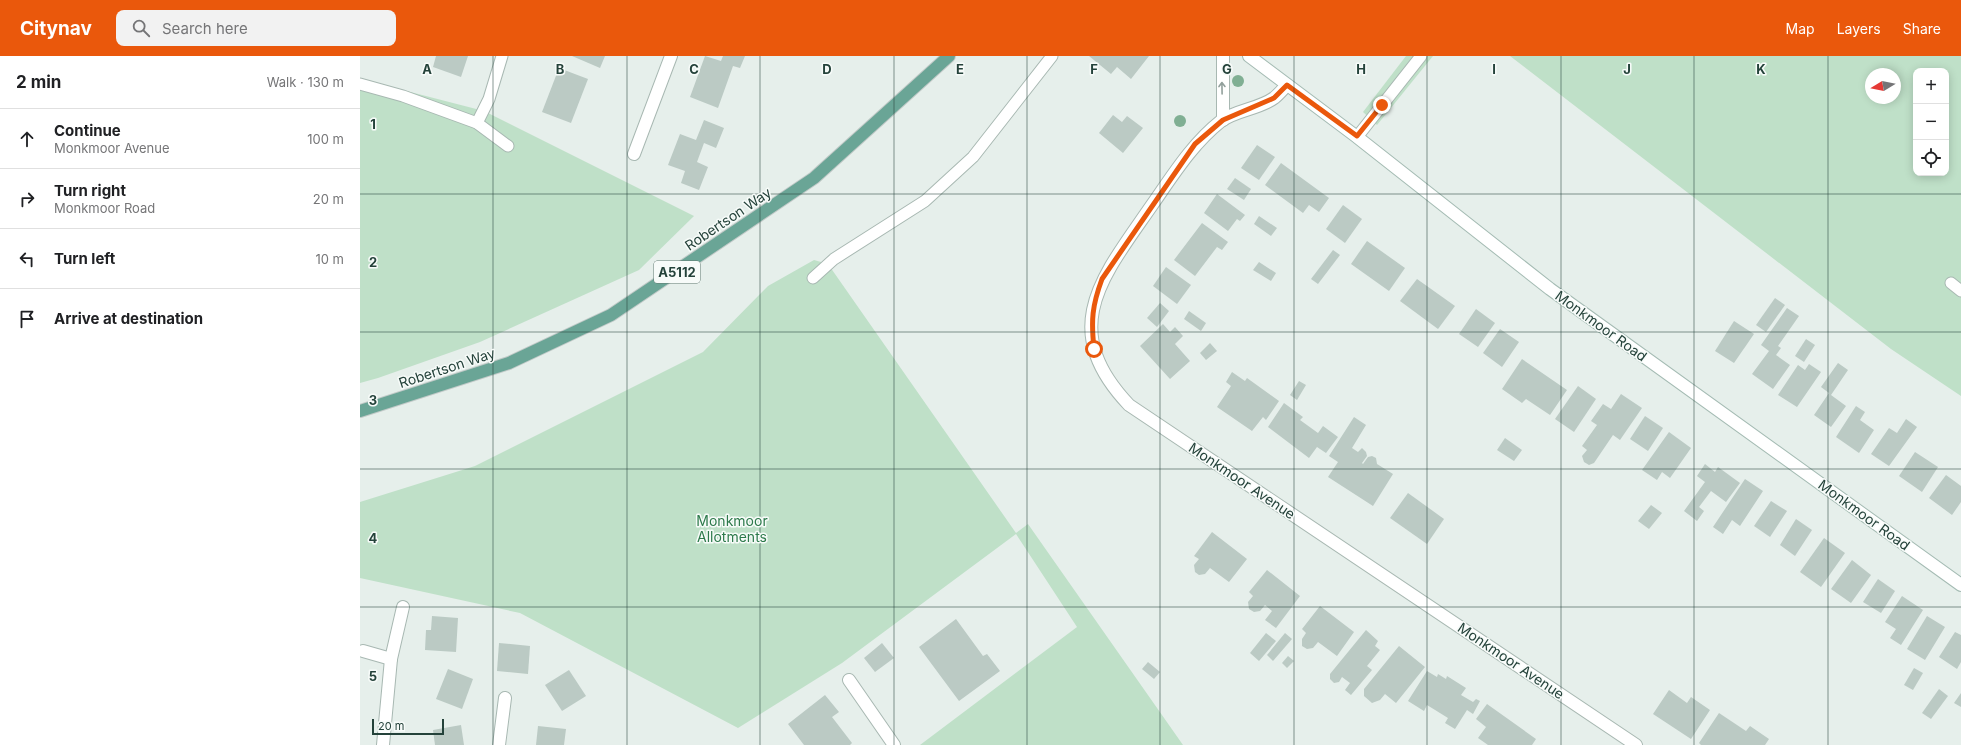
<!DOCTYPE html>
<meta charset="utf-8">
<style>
:root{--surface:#fff;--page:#f2f2f2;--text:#202124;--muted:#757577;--line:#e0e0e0;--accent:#ea580c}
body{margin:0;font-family:Inter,sans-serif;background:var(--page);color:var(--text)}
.controls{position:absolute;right:12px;top:12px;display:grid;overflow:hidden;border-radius:8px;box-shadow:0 2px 10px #0003}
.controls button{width:36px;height:36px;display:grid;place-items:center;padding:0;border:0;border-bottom:1px solid var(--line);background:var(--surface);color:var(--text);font:20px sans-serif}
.compass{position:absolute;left:1505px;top:12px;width:36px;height:36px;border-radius:50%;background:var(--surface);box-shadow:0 2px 10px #0003;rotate:260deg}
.scale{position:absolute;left:12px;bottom:10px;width:72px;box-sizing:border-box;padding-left:4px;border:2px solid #24423a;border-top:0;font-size:11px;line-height:14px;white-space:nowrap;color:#24423a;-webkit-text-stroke:3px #f7fbf9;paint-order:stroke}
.stop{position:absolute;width:12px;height:12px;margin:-9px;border:3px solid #ea580c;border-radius:50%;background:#fff}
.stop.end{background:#ea580c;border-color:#fff;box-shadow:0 1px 4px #0008}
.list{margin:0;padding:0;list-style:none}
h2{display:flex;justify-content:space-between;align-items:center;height:52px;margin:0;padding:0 16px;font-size:17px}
h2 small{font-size:13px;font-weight:400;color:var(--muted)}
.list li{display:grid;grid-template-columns:26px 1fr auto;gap:12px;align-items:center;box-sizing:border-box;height:60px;padding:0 16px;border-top:1px solid var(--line)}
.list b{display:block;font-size:15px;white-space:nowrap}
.list p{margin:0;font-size:13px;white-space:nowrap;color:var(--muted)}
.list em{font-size:13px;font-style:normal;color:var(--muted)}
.icon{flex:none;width:22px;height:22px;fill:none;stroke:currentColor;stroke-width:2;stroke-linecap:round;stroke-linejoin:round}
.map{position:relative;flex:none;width:1601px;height:689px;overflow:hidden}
header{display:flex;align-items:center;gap:24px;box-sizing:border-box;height:56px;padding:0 20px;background:var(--accent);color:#fff}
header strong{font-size:19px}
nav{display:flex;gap:22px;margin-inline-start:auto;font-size:14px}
.search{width:280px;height:36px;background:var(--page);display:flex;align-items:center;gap:10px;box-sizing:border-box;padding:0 14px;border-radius:8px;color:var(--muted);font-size:15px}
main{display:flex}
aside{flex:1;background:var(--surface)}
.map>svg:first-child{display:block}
.green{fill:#bfe0c8;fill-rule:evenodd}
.building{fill:#bbcac4}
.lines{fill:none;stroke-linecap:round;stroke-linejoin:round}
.lane-casing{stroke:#a8b8b2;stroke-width:13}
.street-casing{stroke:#a8b8b2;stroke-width:14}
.secondary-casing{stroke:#a4bbb3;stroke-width:14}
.primary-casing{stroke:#c2cac8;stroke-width:14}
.lane{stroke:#fff;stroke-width:11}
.street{stroke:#fff;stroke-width:12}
.secondary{stroke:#fff;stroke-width:12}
.primary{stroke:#6aa596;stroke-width:12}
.tree{fill:#80af93}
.oneway{stroke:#92a09c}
.route{stroke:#ea580c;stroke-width:5}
.grid{fill:none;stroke:#24423a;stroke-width:1;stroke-opacity:0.55}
.labels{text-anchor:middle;stroke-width:3;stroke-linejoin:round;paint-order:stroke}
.shield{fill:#f7fbf9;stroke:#637a73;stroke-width:1}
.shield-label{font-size:13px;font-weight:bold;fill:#24423a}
.street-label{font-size:14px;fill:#24423a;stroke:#f7fbf9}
.park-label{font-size:14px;fill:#2d7a4b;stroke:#f7fbf9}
.grid-label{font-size:13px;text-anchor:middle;font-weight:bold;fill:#24423a;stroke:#f7fbf9;stroke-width:3;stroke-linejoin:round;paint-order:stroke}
</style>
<header>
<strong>Citynav</strong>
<div class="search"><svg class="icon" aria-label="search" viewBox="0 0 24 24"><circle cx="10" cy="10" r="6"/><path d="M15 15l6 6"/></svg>Search here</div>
<nav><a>Map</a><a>Layers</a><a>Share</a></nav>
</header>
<main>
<aside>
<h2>2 min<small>Walk · 130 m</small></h2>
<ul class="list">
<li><svg class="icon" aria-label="ahead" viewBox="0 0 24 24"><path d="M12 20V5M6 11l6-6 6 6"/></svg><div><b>Continue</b><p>Monkmoor Avenue</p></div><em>100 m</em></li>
<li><svg class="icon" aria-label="right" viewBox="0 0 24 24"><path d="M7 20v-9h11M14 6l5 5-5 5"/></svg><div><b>Turn right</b><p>Monkmoor Road</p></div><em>20 m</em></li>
<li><svg class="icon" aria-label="left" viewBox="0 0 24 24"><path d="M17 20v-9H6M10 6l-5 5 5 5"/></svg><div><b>Turn left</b></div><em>10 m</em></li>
<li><svg class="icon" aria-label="arrive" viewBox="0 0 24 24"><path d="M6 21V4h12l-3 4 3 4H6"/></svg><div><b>Arrive at destination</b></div></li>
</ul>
</aside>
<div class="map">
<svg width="1601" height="689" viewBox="0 0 1601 689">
<rect width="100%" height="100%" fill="#e6efeb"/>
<g class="green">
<polygon points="1046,0 1073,0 1017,69 1003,56"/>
<path d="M1150 0H1601V340L1531 293ZM1556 15H1586V117H1556ZM1511 18H1535V42H1511Z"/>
<polygon points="0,23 124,55 334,160 279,214 120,286 18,322 0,327"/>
<polygon points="454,204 468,208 656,477 668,468 823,689 560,689 717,571 656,478 482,607 378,672 160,557 0,522 0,446 115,410 343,296 408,230"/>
</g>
<g class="building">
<polygon points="76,0 108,0 101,21 73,11"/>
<polygon points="212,0 245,0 240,12"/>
<polygon points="345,0 361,5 363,0 385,0 380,12 373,10 358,52 330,41"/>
<polygon points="729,0 789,0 771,23 757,11 751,18"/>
<polygon points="199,12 228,23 211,67 182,56"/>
<polygon points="753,59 762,66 767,60 783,72 763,97 739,77"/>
<polygon points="344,64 364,72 356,92 344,87 337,106 348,111 339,134 321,127 325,115 308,109 320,78 336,84"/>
<polygon points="897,89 915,101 899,124 881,112"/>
<polygon points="921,107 969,142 959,156 949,149 943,157 905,129"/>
<polygon points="875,122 891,133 884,144 867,133"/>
<polygon points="857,138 885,159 880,165 877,163 868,175 844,157"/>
<polygon points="983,149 1002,163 985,187 966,173"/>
<polygon points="899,160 917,172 911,180 894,168"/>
<polygon points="842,167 868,186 862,194 857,191 835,220 814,204"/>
<polygon points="1007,185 1045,212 1029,235 991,208"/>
<polygon points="973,194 980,199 958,228 951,223"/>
<polygon points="899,206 916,217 911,225 893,214"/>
<polygon points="806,211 831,229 817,248 793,230"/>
<polygon points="1057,223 1095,250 1078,273 1040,245"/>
<polygon points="1415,242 1425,249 1406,276 1396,269"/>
<polygon points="800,247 809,255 797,271 787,262"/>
<polygon points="1427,252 1439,260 1418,290 1421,292 1416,299 1430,309 1413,333 1392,318 1409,295 1401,289"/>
<polygon points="1116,253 1135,267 1118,291 1099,278"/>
<polygon points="829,255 846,267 841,275 824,263"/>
<polygon points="1374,265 1394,278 1374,307 1355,295"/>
<polygon points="803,268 810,276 815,271 823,280 815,288 830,305 810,323 780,290"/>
<polygon points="1140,273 1159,286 1142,311 1123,297"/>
<polygon points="1446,283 1455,289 1444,306 1435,300"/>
<polygon points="850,287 857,295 846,304 840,297"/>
<polygon points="1162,303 1207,334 1190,359 1166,343 1162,347 1142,333"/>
<polygon points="1478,307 1488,314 1471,339 1486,350 1471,371 1454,359 1469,337 1461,331"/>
<polygon points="1449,308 1461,316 1437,351 1418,339 1438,309 1445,314"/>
<polygon points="872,316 885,325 887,322 919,345 906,364 903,361 892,375 857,351 871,330 866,326"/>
<polygon points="939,325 946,329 937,344 930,339"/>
<polygon points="1218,330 1236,343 1214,376 1195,363"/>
<polygon points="1261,338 1282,352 1260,384 1253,379 1234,407 1229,409 1224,406 1222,400 1227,394 1222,390 1237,369 1231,365 1243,348 1251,353"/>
<polygon points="924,347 943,361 940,364 958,377 963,370 978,381 966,397 957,391 949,402 908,371"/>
<polygon points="1496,350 1505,356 1500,364 1514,374 1499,397 1476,381"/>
<polygon points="1285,360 1303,372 1288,395 1270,383"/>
<polygon points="994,361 1006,369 992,392 998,396 1002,392 1006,396 1007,400 1002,407 1003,408 1008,401 1012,400 1016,402 1017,408 1033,418 1013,450 968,421 978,406 969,400"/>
<polygon points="1546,363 1557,371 1529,410 1511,398 1529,372 1537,377"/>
<polygon points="1309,376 1331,392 1310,422 1302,416 1297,424 1282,414"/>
<polygon points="1145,382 1162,394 1154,405 1137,394"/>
<polygon points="1555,396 1578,411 1562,436 1539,420"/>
<polygon points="1345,408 1355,416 1358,411 1380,427 1366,446 1351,435 1339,451 1344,455 1337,465 1324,455 1345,426 1337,420"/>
<polygon points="1586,419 1601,430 1601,446 1592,459 1569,442"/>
<polygon points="1385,423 1403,435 1380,470 1372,464 1363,478 1353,471"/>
<polygon points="1048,437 1084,463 1067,488 1030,462"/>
<polygon points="1411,445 1427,455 1410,481 1394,470"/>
<polygon points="1291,449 1302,457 1289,473 1278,465"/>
<polygon points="1436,463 1452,474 1435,500 1420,489"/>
<polygon points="852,476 887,503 869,526 850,512 845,518 839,519 835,516 834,509 839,503 834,500"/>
<polygon points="1464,482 1485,497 1461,531 1440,516"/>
<polygon points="1492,504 1511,519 1491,547 1471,533"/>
<polygon points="907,514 940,540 916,572 905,564 912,555 905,549 900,555 894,556 889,553 888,546 893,540 889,536"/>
<polygon points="1518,523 1535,535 1521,557 1503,546"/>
<polygon points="1542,540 1563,554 1541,589 1530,582 1536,573 1525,566"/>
<polygon points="960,550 994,576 977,600 958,586 953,592 947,593 942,590 942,583 946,577 942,573"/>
<polygon points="72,560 98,562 96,596 65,594 66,574 71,574"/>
<polygon points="1567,560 1585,571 1565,604 1547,593"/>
<polygon points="596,563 623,600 627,598 640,615 599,645 559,591"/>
<polygon points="1006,574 1018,585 1015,590 1020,594 1007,610 1012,614 991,639 985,634 990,627 982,621 979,626 974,627 970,623 970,618"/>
<polygon points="1595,576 1601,579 1601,606 1597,613 1579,601"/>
<polygon points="906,577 916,585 899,605 890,597"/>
<polygon points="925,577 932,583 913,605 907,599"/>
<polygon points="139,587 170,590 168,618 137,615"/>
<polygon points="522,587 534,602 515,616 504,602"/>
<polygon points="1039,590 1065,611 1036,647 1025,638 1020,644 1012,647 1004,640 1004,633"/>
<polygon points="928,600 934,605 927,612 922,607"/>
<polygon points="788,606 800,616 794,623 782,613"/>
<polygon points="1554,612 1563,617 1553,634 1544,629"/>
<polygon points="88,613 113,623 102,653 76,643"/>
<polygon points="209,614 226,640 202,655 185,629"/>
<polygon points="1067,615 1077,621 1078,618 1086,623 1087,620 1106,632 1101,639 1113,646 1116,643 1120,645 1113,658 1107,654 1095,673 1085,667 1088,662 1067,649 1064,655 1048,645"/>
<polygon points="1579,633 1588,640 1571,663 1562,657"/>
<polygon points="1309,634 1327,647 1331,641 1350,654 1331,683 1293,658"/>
<polygon points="1601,637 1601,651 1594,647"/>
<polygon points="465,639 479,656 472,661 492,687 490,689 444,689 428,668"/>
<polygon points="1127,648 1176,683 1172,689 1128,689 1118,682 1126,671 1116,663"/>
<polygon points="1359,657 1386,675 1390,670 1409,683 1405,689 1341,689 1339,687"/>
<polygon points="101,669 104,689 75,689 73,674"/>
<polygon points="178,670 206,673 204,689 176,689"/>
</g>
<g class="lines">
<defs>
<g id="lane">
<polyline points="0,28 43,40 117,67 148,90"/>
<polyline points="117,67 129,43 142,0"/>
<polyline points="997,81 1061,0"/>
<polyline points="453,222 474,203 565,145 613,101 692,0"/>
<polyline points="1591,227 1601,235"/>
</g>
<g id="street">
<polyline points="863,0 863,64"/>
<path d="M927 29C923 33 919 38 914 42 899 53 876 54 861 65 832 88 813 119 792 149 743 220 696 272 769 349L1276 689"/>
<polyline points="274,98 311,0"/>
<polyline points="3,595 31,603"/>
<polyline points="489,624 534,689"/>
<polyline points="23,689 31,603 43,551"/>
<polyline points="139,689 145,642"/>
</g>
<polyline id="secondary" points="889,0 997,81 1190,233 1601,529"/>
<polyline id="primary" points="0,355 149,307 251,259 454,122 589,0"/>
</defs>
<use href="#lane" class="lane-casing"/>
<use href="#street" class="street-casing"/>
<use href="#secondary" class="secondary-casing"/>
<use href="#primary" class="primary-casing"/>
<use href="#lane" class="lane"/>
<use href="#street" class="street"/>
<use href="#secondary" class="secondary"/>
<use href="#primary" class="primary"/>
</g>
<g class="tree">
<circle cx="878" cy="25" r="6"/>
<circle cx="820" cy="65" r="6"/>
</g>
<defs><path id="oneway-shaft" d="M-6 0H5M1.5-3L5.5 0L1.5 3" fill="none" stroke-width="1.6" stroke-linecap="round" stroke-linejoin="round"/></defs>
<use class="oneway" href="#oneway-shaft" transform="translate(862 32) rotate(-91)"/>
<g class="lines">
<path class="route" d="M734 293C731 264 732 250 742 223L835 88 863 64 914 42 927 29 997 80 1022 49"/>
</g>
<path class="grid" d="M133 0V689M267 0V689M400 0V689M534 0V689M667 0V689M800 0V689M934 0V689M1067 0V689M1201 0V689M1334 0V689M1468 0V689M0 138H1601M0 276H1601M0 413H1601M0 551H1601"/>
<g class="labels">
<rect class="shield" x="294" y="205" width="46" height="22" rx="3"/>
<g class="shield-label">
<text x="317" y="221">A5112</text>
</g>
<g class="street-label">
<text transform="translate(368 163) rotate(-34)" y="5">Robertson Way</text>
<text transform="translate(1241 270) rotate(36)" y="5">Monkmoor Road</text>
<text transform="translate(87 312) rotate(-18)" y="5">Robertson Way</text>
<text transform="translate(882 425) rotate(34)" y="5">Monkmoor Avenue</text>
<text transform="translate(1504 459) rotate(36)" y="5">Monkmoor Road</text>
<text transform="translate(1151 605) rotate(34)" y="5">Monkmoor Avenue</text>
</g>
<g class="park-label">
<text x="372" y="470">Monkmoor<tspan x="372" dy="16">Allotments</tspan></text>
</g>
</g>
<g class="grid-label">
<text x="67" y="18">A</text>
<text x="200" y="18">B</text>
<text x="334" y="18">C</text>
<text x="467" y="18">D</text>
<text x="600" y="18">E</text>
<text x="734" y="18">F</text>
<text x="867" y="18">G</text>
<text x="1001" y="18">H</text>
<text x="1134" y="18">I</text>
<text x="1267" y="18">J</text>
<text x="1401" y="18">K</text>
<text x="13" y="73">1</text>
<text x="13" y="211">2</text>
<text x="13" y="349">3</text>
<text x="13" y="487">4</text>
<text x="13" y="625">5</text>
</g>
</svg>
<div class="controls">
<button>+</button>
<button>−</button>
<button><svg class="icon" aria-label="locate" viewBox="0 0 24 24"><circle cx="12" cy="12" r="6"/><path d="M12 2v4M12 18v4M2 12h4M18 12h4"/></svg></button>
</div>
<svg class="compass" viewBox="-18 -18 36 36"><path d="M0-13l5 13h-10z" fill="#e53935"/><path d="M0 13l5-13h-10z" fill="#757577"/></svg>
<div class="scale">20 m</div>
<div class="stop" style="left:734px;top:293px"></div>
<div class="stop end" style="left:1022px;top:49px"></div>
</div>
</main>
